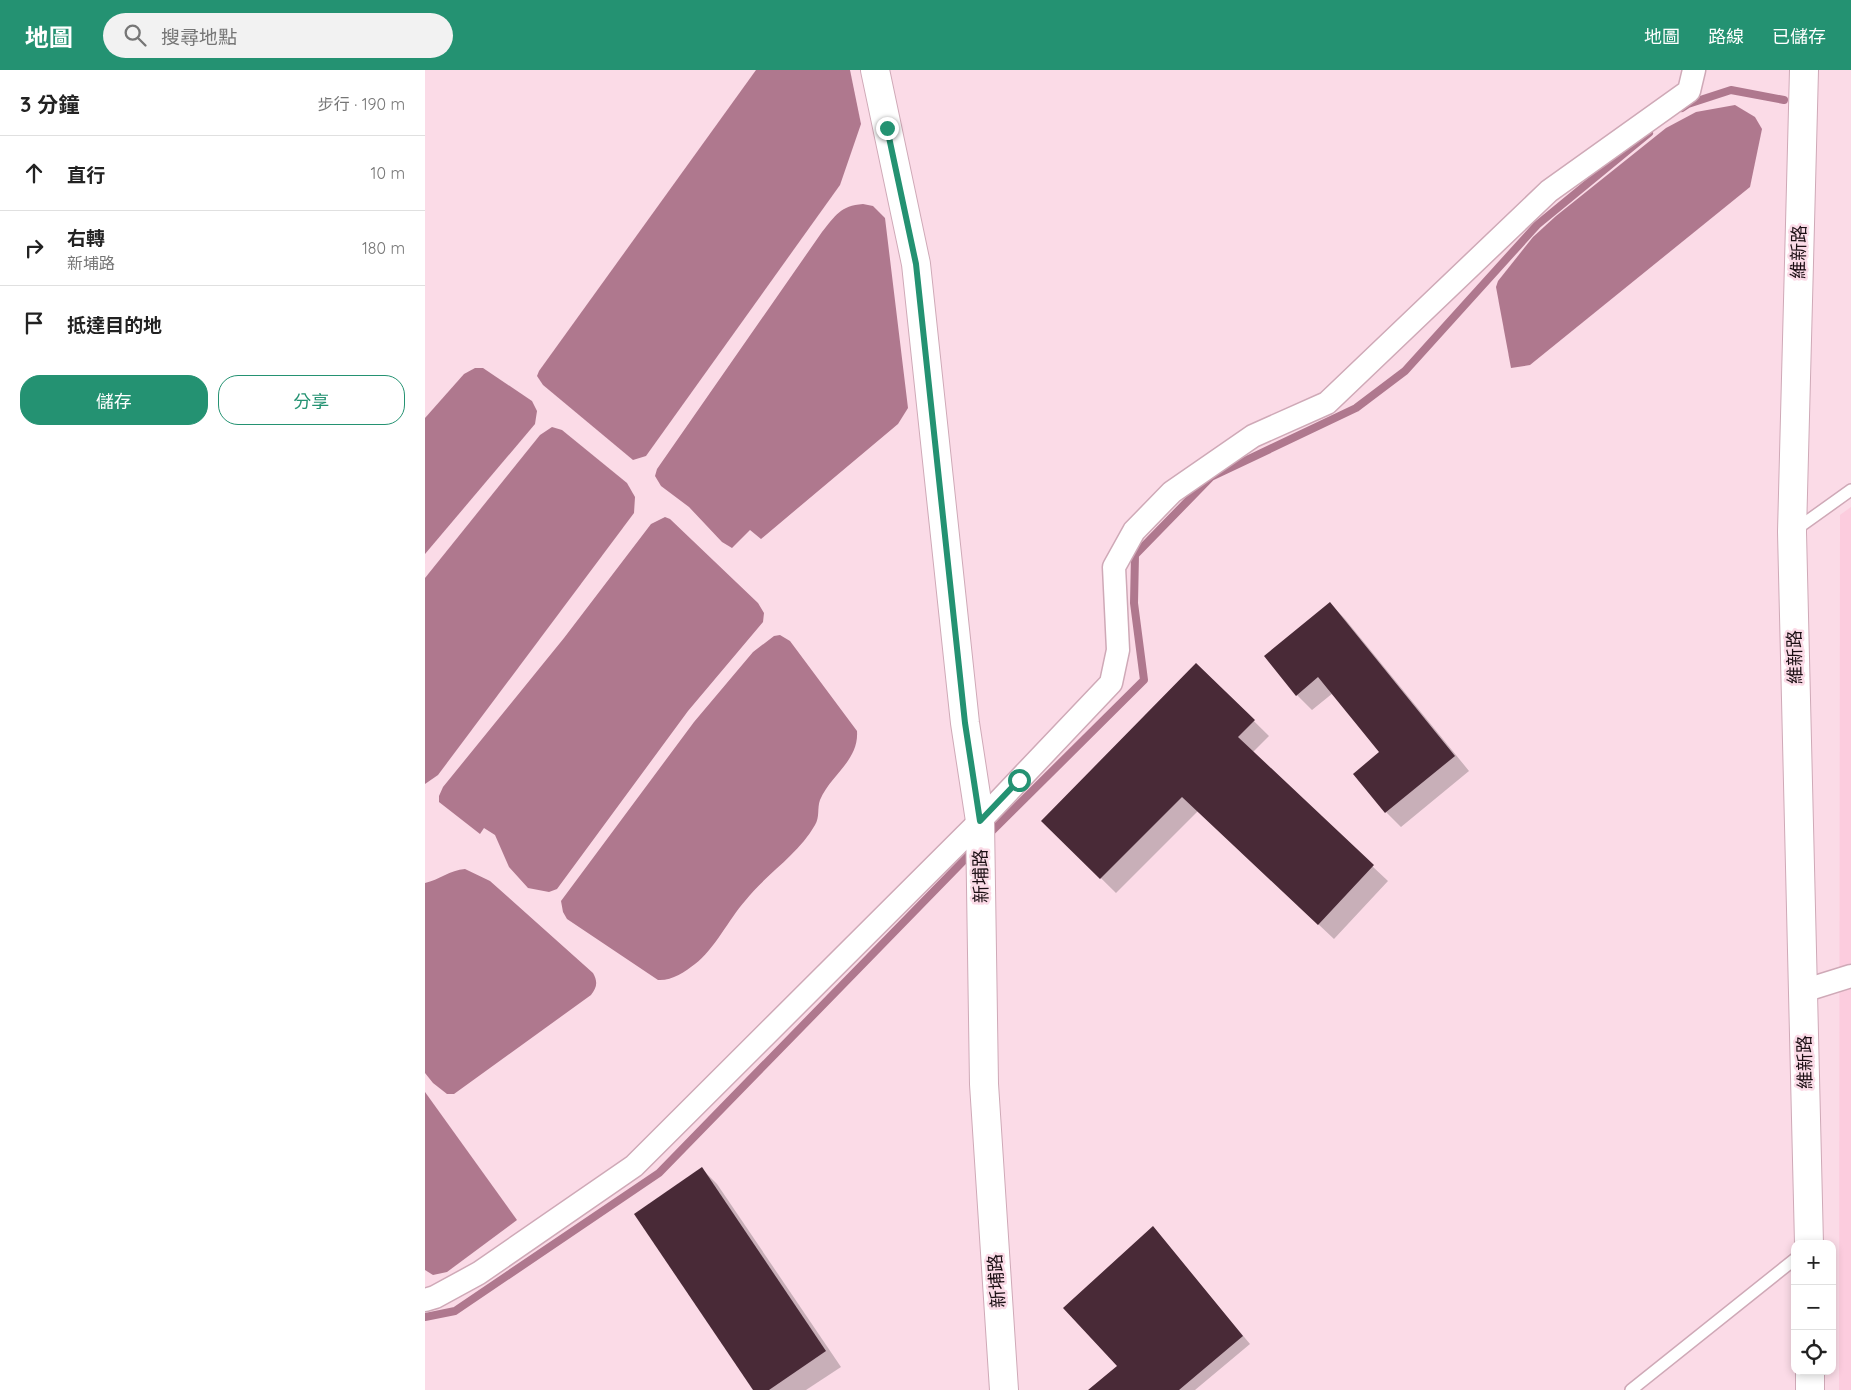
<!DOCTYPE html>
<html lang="zh-TW">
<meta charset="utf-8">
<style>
:root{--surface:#fff;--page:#f2f2f2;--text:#222;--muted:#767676;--line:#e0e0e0;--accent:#249272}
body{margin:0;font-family:Quicksand,"Noto Sans TC",sans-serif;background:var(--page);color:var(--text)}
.controls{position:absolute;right:15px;bottom:15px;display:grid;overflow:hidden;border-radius:10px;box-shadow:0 2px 8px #0003}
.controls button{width:45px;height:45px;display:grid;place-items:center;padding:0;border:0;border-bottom:1px solid var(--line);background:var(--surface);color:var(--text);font:25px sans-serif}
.stop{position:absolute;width:15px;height:15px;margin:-11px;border:4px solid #249272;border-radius:50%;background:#fff}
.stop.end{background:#249272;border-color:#fff;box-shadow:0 1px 5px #0008}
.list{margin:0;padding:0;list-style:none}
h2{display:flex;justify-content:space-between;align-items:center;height:65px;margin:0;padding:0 20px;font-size:21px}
h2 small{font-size:16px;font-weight:400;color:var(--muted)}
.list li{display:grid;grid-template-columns:32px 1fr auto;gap:15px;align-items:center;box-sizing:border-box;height:75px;padding:0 20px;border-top:1px solid var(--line)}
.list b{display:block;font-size:19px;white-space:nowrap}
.list p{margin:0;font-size:16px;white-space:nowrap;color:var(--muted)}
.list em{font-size:16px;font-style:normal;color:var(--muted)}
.actions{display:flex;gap:10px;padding:15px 20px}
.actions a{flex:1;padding:11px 0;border:1px solid var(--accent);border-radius:20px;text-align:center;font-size:18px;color:var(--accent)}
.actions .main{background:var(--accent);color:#fff}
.icon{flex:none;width:28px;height:28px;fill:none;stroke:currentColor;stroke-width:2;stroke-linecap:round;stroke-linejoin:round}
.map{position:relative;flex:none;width:1426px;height:1320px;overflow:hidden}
header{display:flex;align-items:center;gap:30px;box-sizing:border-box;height:70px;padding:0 25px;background:var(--accent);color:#fff}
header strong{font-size:24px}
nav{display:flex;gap:28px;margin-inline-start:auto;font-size:18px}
.search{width:350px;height:45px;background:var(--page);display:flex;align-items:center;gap:12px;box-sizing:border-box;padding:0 18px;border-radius:28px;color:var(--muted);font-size:19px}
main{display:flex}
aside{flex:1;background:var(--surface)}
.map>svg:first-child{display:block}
.built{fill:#fcccde}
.water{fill:#af788e}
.shadow{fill:#0003}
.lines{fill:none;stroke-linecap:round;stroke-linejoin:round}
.stream{stroke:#af788e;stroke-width:8}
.building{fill:#492a37}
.service-casing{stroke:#cfa9b7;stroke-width:14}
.minor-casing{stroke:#cfa9b7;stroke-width:25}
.tertiary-casing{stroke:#cfa9b7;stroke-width:30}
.primary-casing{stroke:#cfa9b7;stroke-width:30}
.service{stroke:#fff;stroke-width:11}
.minor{stroke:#fff;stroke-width:22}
.tertiary{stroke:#fff;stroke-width:28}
.primary{stroke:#fff;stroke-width:28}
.route{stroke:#249272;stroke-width:6}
.labels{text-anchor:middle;stroke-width:5;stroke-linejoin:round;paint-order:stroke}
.street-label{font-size:18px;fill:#1b0e13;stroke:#fbdbe7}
</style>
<header>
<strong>地圖</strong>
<div class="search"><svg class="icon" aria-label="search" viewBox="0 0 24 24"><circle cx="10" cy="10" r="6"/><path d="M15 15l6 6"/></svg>搜尋地點</div>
<nav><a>地圖</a><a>路線</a><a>已儲存</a></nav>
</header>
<main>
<aside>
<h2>3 分鐘<small>步行 · 190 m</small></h2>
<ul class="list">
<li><svg class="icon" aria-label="ahead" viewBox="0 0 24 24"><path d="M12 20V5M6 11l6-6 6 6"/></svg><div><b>直行</b></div><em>10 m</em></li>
<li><svg class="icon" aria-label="right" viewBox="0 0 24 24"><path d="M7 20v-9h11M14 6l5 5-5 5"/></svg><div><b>右轉</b><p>新埔路</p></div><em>180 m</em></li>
<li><svg class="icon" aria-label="arrive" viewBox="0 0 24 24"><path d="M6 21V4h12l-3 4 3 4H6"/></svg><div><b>抵達目的地</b></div></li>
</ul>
<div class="actions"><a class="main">儲存</a><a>分享</a></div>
</aside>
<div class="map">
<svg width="1426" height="1320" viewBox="0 0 1426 1320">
<rect width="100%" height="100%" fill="#fbdbe7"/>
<polygon class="built" points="1426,437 1426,1320 1414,1320 1415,445"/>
<g class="water">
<polygon points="331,0 425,0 436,54 415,115 221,386 208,390 118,315 112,306 114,301"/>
<polygon points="1310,35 1330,47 1337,59 1325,117 1105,295 1086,298 1071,217 1073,211 1108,167 1131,146 1241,58 1271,42"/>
<path d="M438 134 448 136 460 148 483 338 473 354 336 469 325 460 307 478 297 472 264 437 236 416 230 406 232 399 397 162C411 145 415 136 438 134Z"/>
<polygon points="50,298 58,298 107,331 112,341 110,354 0,484 0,348 39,304"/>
<polygon points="127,357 137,360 202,413 210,427 209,443 13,705 0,714 0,508 115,365"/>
<polygon points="240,447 245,449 333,533 339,543 338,552 263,641 132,819 124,822 103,818 84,797 70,765 59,758 55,764 14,732 14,726 18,717 139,568 226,454"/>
<path d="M355 565 365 571 432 661C434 691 406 704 395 730 392 738 395 747 390 755 373 785 341 804 320 831 304 849 289 880 270 894 260 902 246 911 233 910L142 849 138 842 136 831 269 652 328 582 349 566Z"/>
<path d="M40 799 65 811 168 903C173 912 172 917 166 925L29 1024H22L8 1013 0 1003V813C14 810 25 800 40 799Z"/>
<polygon points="0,1022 92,1150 22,1202 8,1205 0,1200"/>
</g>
<g class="shadow">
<polygon points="905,533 920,549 1044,701 976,757 961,742 956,682 908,623 887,640 872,625"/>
<polygon points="771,594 844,666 827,683 963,811 909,869 773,741 691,823 618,751"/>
<polygon points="277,1099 292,1114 416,1297 381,1320 329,1320"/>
<polygon points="728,1158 825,1274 770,1320 665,1320 694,1296"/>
</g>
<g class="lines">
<g class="stream">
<polyline points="1257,38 1263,34 1306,20 1359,30"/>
<polyline points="563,765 719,610 709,533 710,485 786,407 931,338 980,301 1112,155 1224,63"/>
<polyline points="0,1247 30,1241 234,1103 548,781"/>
</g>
</g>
<g class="building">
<polygon points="905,532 1030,686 960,743 928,704 954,682 893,607 871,626 839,586"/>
<polygon points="771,593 830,650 813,667 949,795 893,855 757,727 675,809 616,751"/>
<polygon points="277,1097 401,1281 344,1320 328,1320 209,1144"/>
<polygon points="728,1156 818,1266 754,1320 663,1320 692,1296 638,1238"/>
</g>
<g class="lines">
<defs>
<g id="service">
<polyline points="1370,460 1426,420"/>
<polyline points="1206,1320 1370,1189"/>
</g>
<g id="minor">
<polyline points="1378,921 1426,906"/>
<polyline points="0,1230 10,1227 54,1203 209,1096 555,751 686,613 693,580 689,497 709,461 747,422 828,366 902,333 1124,121 1264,21 1269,0"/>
</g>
<g id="tertiary">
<polyline points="1379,0 1367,462 1384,1174"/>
<polyline points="1385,1301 1385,1320"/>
</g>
<polyline id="primary" points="450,0 491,194 540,653 555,751 559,1014 579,1320"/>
</defs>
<use href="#service" class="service-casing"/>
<use href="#minor" class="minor-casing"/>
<use href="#tertiary" class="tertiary-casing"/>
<use href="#primary" class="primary-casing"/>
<use href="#service" class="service"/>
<use href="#minor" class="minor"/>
<use href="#tertiary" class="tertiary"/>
<use href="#primary" class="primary"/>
</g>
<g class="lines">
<polyline class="route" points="462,58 491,194 540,653 555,751 594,710"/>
</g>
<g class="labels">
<g class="street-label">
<text transform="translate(1374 182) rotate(-89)" y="6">維新路</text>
<text transform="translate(1370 587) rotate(-91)" y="6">維新路</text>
<text transform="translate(556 806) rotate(-91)" y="6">新埔路</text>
<text transform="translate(1380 992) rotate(-91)" y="6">維新路</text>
<text transform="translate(572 1211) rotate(-94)" y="6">新埔路</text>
</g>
</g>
</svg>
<div class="controls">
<button>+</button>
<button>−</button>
<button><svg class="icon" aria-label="locate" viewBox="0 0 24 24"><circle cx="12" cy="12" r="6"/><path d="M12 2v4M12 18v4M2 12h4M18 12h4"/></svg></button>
</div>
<div class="stop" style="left:594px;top:710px"></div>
<div class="stop end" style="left:462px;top:58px"></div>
</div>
</main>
